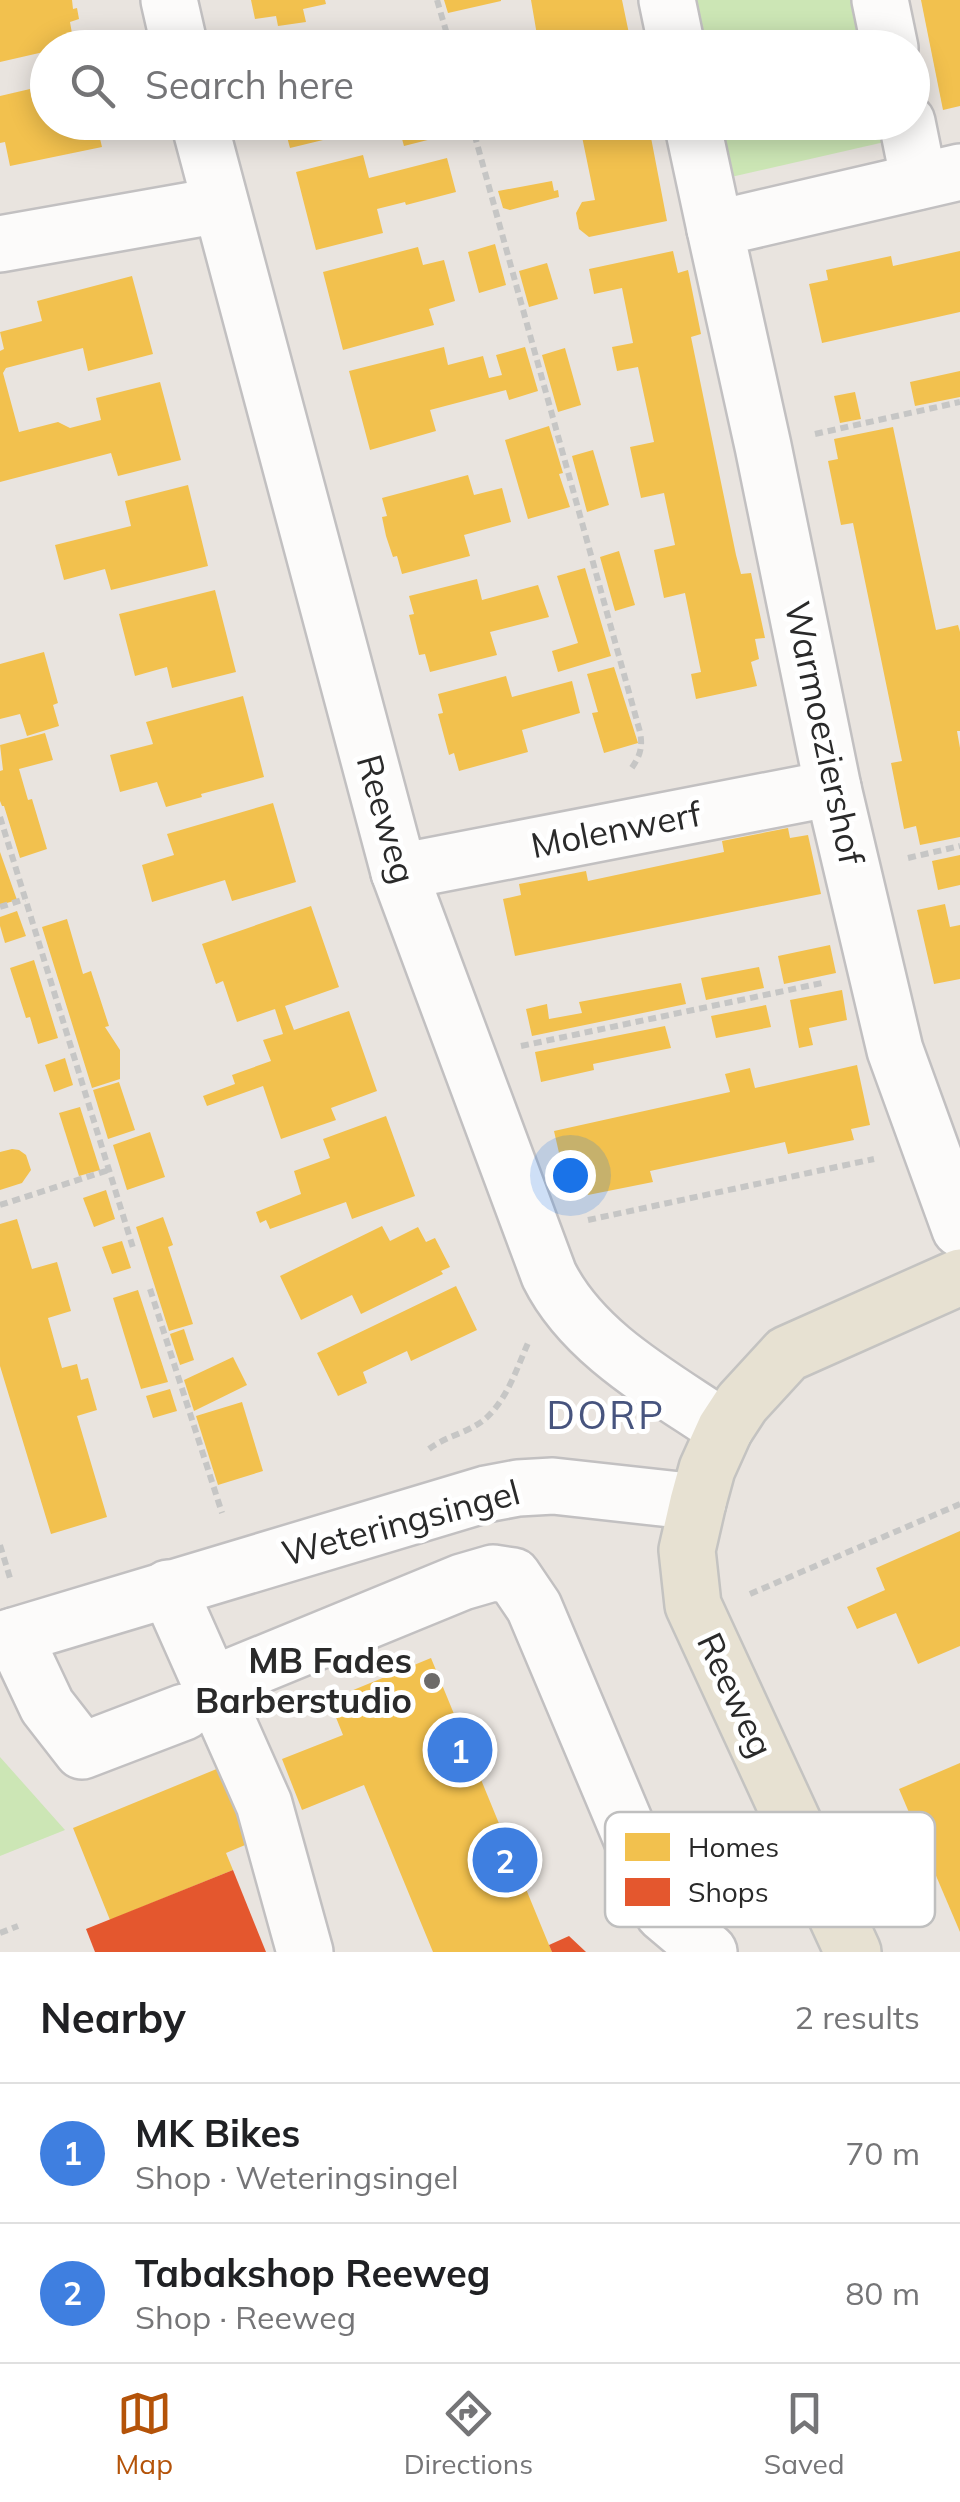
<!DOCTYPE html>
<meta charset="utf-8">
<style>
:root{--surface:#fff;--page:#f2f2f2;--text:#202124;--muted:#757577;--line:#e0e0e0;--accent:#b45309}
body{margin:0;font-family:Mulish,sans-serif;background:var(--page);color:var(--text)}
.you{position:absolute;left:570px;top:1175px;width:35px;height:35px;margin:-25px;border:8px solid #fff;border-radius:50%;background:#1a73e8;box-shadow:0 0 0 15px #1a73e833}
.badge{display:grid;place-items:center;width:65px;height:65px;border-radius:50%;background:var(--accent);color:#fff;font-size:32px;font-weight:700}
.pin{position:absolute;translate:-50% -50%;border:5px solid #fff;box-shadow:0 2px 10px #0006}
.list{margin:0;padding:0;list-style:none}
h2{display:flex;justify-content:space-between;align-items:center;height:130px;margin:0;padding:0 40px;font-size:42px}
h2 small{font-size:32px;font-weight:400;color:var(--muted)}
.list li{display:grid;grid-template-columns:65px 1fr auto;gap:30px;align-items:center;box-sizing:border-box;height:140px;padding:0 40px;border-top:2px solid var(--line)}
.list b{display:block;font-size:38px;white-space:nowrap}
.list p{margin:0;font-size:32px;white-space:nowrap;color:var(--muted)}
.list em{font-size:32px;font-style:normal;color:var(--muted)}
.icon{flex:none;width:55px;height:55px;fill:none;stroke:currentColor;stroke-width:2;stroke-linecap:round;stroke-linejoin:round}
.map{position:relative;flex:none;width:960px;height:1952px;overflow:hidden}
.search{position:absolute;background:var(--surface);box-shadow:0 5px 25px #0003;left:30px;right:30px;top:30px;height:110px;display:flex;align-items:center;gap:25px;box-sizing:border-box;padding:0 35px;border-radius:55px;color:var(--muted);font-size:38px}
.sheet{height:410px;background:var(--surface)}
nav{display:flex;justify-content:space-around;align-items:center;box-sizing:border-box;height:140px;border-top:2px solid var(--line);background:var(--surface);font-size:28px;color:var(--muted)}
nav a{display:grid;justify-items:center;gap:5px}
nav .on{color:var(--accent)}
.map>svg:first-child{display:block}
.green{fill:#cce6b5}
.homes{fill:#f2c14e}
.shops{fill:#e4572e}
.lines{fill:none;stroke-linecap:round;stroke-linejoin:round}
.minor-casing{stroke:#c2c0c1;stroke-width:60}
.major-casing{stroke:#c4c3c1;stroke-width:60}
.path{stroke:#c6c6c5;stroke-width:6;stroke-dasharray:8 5;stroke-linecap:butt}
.minor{stroke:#fcfbfa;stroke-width:55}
.major{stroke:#e7e1d2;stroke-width:55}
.poi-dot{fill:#6d6b69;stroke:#fff;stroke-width:4}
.labels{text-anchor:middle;stroke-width:10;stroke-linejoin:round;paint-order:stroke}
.street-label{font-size:35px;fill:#2a2a2a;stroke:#fff}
.poi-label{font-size:35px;font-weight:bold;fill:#2a2a2a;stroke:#fff;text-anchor:end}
.neighbourhood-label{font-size:38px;letter-spacing:2.5px;fill:#47547e;stroke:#fff}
.key{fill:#fff;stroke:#bfbfbf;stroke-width:2.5}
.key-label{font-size:28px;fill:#2a2a2a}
</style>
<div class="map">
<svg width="960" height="1952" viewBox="0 0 960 1952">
<rect width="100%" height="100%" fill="#e9e4df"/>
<g class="green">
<polygon points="693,0 858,0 868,47 703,47"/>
<polygon points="719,123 885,123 889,141 731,177"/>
<polygon points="0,1757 65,1830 0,1856"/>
</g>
<g class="homes">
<polygon points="0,0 72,0 73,9 77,8 79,19 70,22 74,45 48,48 48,51 0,62"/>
<polygon points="251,0 325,0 326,4 303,9 306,22 278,26 276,16 255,19"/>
<polygon points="444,0 501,0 501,1 448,13"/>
<polygon points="531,0 622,0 632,48 564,48 560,31 537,35"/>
<polygon points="921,0 960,0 960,106 943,110"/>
<polygon points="30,89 33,103 48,100 48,122 96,122 102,147 10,166 5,142 0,143 0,96"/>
<polygon points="283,122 354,122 356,132 290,148"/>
<polygon points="436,122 461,122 463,131 404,146 400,132"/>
<polygon points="579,122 648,122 667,221 589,237 579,229 576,213 582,202 595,200"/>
<polygon points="363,155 369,178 447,158 456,192 406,205 405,202 377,209 383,233 316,250 296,172"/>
<polygon points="552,181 554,191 558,190 559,197 510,210 503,208 498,191"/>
<polygon points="495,244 506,285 479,293 468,252"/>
<polygon points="418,247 423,265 444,260 455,301 429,309 434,325 343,350 323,272"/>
<polygon points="673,251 678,273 688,270 701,334 691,337 736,555 741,574 751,573 765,638 755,639 759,659 751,662 757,686 696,699 691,674 701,672 685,593 664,598 654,550 675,545 664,493 641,498 630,447 654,442 638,367 617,371 612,347 633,343 622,288 594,294 589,269"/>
<polygon points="960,251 960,312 822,343 809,284 828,280 826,270 891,256 893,266"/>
<polygon points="547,263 558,299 529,307 519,271"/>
<polygon points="132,276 153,354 88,371 83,348 6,368 3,373 19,432 58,422 70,428 101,420 96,398 160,382 181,460 118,476 111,453 0,482 0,351 4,349 0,332 42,321 37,301"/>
<polygon points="444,347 448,365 483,356 489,378 502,375 496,355 525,347 538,391 509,400 506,390 430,410 436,431 370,450 349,371"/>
<polygon points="565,348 581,405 558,412 542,355"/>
<polygon points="960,371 960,397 915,406 910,382"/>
<polygon points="855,392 861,419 840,423 834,396"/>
<polygon points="549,426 563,473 559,474 570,507 528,519 505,440"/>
<polygon points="893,427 936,630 958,625 960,632 960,731 957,731 960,748 960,837 920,845 916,826 904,829 891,763 902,761 853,523 841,525 828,461 838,459 834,439"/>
<polygon points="593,450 609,505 587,512 572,456"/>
<polygon points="468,475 474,495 502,488 511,522 464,535 470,556 402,574 397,556 393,557 386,536 382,517 387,516 382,498"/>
<polygon points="188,485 208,566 111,590 105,569 64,580 55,545 131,526 125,501"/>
<polygon points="619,551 635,605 615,611 600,557"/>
<polygon points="585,568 611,656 558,672 552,651 578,643 557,576"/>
<polygon points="477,579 482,600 538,585 549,617 490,632 497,655 430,672 425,654 419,655 409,615 414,614 409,596"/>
<polygon points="215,590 236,672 172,688 167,667 135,676 119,614"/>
<polygon points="44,652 58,703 53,705 59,726 27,736 20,714 0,719 0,664"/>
<polygon points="614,667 638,743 604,753 592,713 598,712 587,674"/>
<polygon points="506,676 512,697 572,681 580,713 522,730 528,752 459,771 454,753 449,755 438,714 443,713 438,694"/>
<polygon points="243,696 264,777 201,794 202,797 166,807 157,782 120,792 110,755 153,744 146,722"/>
<polygon points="45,733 53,760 19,769 28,800 32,799 47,849 20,858 4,806 2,806 0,801 0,771 3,770 0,745"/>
<polygon points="273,803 296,882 232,901 225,880 152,902 142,865 174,855 167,834"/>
<polygon points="788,828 790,838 808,835 821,894 515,956 503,899 521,895 519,884 586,871 588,881 724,852 722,841"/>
<polygon points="0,852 17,900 0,905"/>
<polygon points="960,855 960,885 938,890 932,861"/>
<polygon points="945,904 950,927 960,925 960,979 934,984 917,910"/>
<polygon points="311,906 339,987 285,1006 289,1017 294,1030 349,1011 377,1091 331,1108 336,1120 281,1139 263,1086 207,1106 203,1096 235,1084 232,1075 271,1061 263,1040 283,1034 275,1009 237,1022 223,981 216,984 202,944"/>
<polygon points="17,911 26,936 5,943 0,926 0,917"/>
<polygon points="67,919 83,974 91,971 109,1026 105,1027 120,1050 120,1079 92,1088 42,927"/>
<polygon points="830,945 836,973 784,984 778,956"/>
<polygon points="34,960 58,1038 38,1044 30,1017 26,1018 10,968"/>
<polygon points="759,967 764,988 706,1000 701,978"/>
<polygon points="681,983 686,1004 532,1036 526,1009 547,1004 549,1019 582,1013 579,1002"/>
<polygon points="842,990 847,1020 809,1028 813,1045 799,1048 790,1000"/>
<polygon points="766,1005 771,1027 716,1038 711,1016"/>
<polygon points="665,1026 671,1048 593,1064 594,1070 541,1082 535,1052"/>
<polygon points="65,1058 73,1085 54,1092 45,1065"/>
<polygon points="857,1065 870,1125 851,1129 854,1140 788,1154 785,1142 650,1171 653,1182 588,1195 585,1185 567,1188 554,1131 730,1092 725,1074 750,1068 755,1088"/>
<polygon points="119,1082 135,1130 108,1139 93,1090"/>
<polygon points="80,1107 100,1170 79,1176 59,1113"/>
<polygon points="386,1116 415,1196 352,1219 346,1202 270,1229 266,1220 260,1223 256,1212 301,1194 294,1171 330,1158 323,1139"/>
<polygon points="150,1132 165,1177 127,1190 113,1145"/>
<polygon points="12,1149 19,1150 26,1155 31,1170 22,1183 0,1190 0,1152"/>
<polygon points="106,1190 115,1219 94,1227 83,1198"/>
<polygon points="163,1217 173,1245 168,1247 193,1324 169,1331 136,1227"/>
<polygon points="17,1219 32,1269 57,1262 71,1311 48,1318 62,1368 77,1364 81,1380 88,1378 97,1410 77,1416 107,1517 51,1534 0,1366 0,1224"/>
<polygon points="382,1226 390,1241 418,1227 426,1242 435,1238 450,1267 441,1271 443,1274 361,1314 352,1295 301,1320 280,1276"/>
<polygon points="122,1241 131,1268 112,1274 102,1247"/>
<polygon points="456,1286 477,1330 411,1361 407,1351 363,1372 367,1383 338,1396 317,1353"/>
<polygon points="138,1290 168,1382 141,1389 113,1298"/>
<polygon points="184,1329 194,1360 180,1365 170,1334"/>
<polygon points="233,1357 247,1385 194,1411 184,1380"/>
<polygon points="170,1389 177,1411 153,1418 146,1396"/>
<polygon points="242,1402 263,1471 218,1485 196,1416"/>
<polygon points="960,1531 960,1646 918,1664 896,1613 857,1629 847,1607 885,1590 876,1568"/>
<polygon points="431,1658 549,1945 552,1952 433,1952 364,1785 302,1810 282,1759 343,1735 329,1700"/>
<polygon points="960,1763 960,1932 899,1789"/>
<polygon points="219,1768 250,1843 226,1853 233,1870 110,1920 73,1828"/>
</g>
<g class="shops">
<polygon points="233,1870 266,1952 95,1952 86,1929"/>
<polygon points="569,1936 586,1952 552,1952 549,1945"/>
</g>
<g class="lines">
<defs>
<g id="minor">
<polyline points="169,0 180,48"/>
<polyline points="667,0 677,48"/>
<polyline points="880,0 890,48"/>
<path d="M199 122 399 872 549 1275C584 1345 662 1386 725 1429"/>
<polyline points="692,122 715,229"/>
<polyline points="907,122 919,181"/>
<polyline points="960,172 715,229 763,446 833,788 895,1050 960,1229"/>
<polyline points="0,244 220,205"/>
<polyline points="399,872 833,788"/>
<polyline points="168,1588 264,1804 305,1952"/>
<polyline points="14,1636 47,1706 82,1751 184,1712"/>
<polyline points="0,1640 486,1494 518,1488 553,1486 698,1502"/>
<polyline points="211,1685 462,1582 493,1573 513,1576 534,1607 663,1913 709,1952"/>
</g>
<polyline id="major" points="853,1952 693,1605 687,1550 698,1502 707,1469 725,1429 742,1403 787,1354 960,1277"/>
</defs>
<use href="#minor" class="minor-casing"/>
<use href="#major" class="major-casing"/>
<g class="path">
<polyline points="437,0 451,48"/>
<path d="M471 122 640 732C643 748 640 756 631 769"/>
<polyline points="815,434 960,402"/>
<polyline points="0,817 134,1251"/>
<polyline points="908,858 960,846"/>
<polyline points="0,907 25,899"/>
<polyline points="521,1046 822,983"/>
<polyline points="0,1205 109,1170"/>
<polyline points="588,1220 874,1159"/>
<polyline points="150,1289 222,1513"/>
<path d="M429 1449C446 1436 468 1433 485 1419 507 1400 517 1368 528 1343"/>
<polyline points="0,1545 10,1578"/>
<polyline points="750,1594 960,1504"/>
<polyline points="0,1933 18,1926"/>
</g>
<use href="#minor" class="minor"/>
<use href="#major" class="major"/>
</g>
<circle class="poi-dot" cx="432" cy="1681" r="10"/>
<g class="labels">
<g class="street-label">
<text transform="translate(824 733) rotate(78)" y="12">Warmoeziershof</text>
<text transform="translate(386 819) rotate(74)" y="12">Reeweg</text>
<text transform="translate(616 830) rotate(-11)" y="12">Molenwerf</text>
<text transform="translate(401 1523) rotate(-15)" y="12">Weteringsingel</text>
<text transform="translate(735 1695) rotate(65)" y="12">Reeweg</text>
</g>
<g class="poi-label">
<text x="412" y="1673">MB Fades<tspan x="412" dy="40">Barberstudio</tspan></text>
</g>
<g class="neighbourhood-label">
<text x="606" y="1429">DORP</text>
</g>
</g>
<rect x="605" y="1812" width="330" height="115" rx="15" class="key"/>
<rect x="625" y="1833" width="45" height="28" fill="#f2c14e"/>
<rect x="625" y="1878" width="45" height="28" fill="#e4572e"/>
<g class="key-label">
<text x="688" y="1857">Homes</text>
<text x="688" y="1902">Shops</text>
</g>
</svg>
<div class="you"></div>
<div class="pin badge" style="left:460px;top:1750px;background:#3f7fe0">1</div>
<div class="pin badge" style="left:505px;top:1860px;background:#3f7fe0">2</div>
<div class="search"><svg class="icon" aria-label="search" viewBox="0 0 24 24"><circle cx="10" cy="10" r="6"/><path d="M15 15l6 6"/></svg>Search here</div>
</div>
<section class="sheet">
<h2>Nearby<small>2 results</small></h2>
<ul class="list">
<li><span class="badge" style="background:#3f7fe0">1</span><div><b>MK Bikes</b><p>Shop · Weteringsingel</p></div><em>70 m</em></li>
<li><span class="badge" style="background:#3f7fe0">2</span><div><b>Tabakshop Reeweg</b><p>Shop · Reeweg</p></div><em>80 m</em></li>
</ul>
</section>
<nav>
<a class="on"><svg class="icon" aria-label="map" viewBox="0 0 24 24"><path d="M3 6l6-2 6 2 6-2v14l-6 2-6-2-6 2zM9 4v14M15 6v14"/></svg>Map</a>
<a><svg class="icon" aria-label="directions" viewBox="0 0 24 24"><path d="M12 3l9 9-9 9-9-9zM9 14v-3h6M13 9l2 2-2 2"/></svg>Directions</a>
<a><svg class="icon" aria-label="saved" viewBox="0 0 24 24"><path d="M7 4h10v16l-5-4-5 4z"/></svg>Saved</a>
</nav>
